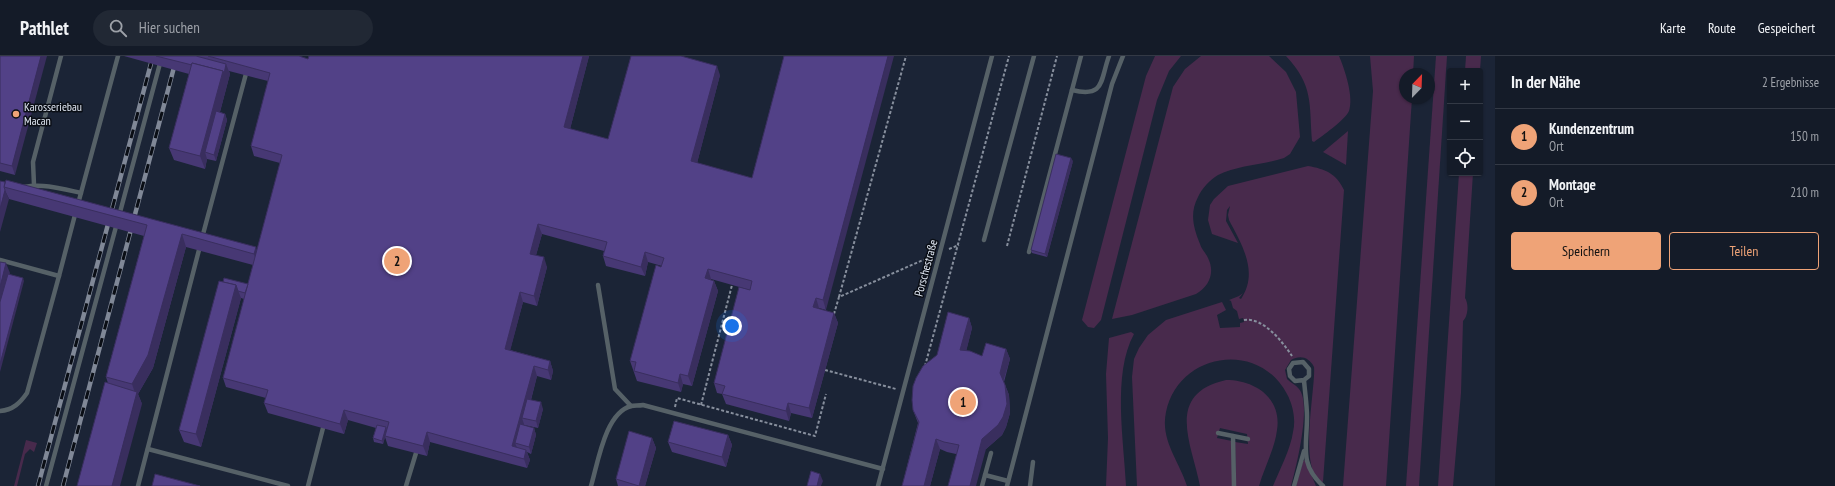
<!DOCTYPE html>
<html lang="de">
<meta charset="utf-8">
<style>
:root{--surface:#141b28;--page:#212834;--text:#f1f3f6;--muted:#9da1a8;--line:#333945;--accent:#efa377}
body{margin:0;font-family:"PT Sans Narrow",sans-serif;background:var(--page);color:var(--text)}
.controls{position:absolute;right:12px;top:12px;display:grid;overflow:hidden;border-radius:4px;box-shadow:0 1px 3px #0004}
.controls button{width:36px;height:36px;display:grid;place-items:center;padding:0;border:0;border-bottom:1px solid var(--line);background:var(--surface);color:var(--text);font:20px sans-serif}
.compass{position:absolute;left:1399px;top:12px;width:36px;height:36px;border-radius:50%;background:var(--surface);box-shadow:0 1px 3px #0004;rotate:23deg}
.you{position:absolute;left:732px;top:270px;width:14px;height:14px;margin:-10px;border:3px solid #fff;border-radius:50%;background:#1a73e8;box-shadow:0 0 0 6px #1a73e833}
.badge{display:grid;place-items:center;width:26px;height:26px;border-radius:50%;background:var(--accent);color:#111;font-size:13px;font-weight:700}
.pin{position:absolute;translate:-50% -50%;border:2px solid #fff;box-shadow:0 1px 4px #0006}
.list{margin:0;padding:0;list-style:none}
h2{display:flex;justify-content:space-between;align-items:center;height:52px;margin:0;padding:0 16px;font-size:17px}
h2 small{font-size:13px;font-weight:400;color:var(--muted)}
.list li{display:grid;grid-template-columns:26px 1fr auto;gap:12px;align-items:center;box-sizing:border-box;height:56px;padding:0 16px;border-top:1px solid var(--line)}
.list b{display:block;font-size:15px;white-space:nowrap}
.list p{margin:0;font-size:13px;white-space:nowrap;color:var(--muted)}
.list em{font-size:13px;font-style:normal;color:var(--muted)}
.actions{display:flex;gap:8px;padding:12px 16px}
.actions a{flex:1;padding:9px 0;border:1px solid var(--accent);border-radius:4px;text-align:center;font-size:14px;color:var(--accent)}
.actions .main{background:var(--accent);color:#111}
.icon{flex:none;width:22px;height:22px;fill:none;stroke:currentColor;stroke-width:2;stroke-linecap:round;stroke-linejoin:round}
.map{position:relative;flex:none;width:1495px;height:430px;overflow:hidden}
header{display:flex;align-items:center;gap:24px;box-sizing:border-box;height:56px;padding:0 20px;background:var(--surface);border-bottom:1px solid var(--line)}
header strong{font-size:19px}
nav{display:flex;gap:22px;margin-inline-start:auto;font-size:14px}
.search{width:280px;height:36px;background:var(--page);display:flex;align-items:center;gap:10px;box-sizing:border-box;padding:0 14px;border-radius:22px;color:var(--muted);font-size:15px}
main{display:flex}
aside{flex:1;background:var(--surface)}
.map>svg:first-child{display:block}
.green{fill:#482a4c}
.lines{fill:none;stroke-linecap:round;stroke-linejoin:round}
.path{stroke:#878f9d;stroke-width:2;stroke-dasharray:3 2;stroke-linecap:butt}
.lane{stroke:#566167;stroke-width:4.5}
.rail-casing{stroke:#808897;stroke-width:4.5}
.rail{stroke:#0a0e15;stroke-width:3;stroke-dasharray:9;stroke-linecap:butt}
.wall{fill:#473874}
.shaded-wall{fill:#392e5e}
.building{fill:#524187;stroke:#392e5e}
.poi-dot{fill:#efa377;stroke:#0a0e15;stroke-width:1.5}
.labels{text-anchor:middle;stroke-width:3;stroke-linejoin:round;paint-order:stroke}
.poi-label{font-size:12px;fill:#e1e8f4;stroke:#0a0e15;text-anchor:start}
.street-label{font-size:12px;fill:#e1e8f4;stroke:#0a0e15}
</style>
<header>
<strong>Pathlet</strong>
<div class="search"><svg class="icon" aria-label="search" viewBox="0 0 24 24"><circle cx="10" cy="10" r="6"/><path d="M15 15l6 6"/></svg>Hier suchen</div>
<nav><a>Karte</a><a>Route</a><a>Gespeichert</a></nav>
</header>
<main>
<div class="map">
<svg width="1495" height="430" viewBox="0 0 1495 430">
<rect width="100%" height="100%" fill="#1b2436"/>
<g class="green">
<polygon points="1155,0 1181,0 1169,15 1157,44 1101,264 1094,272 1088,271 1082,264 1146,20"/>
<path d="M1201 0H1269L1286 16 1296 36 1300 81 1290 98 1284 102C1263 109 1238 109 1218 119 1210 124 1202 132 1198 141 1189 158 1194 173 1200 188 1201 193 1206 197 1208 202 1215 216 1210 230 1196 238L1132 259 1112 263 1173 31 1185 13Z"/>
<path d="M1286 0H1339C1345 14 1354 41 1349 55 1345 64 1322 80 1314 86L1312 85C1309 48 1314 30 1286 0Z"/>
<polygon points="1370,0 1414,0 1413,18 1405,18 1405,42 1412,42 1386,430 1343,430 1373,35"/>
<polygon points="1436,0 1447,0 1419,430 1406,430"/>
<polygon points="1466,0 1481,0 1480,15 1465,15"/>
<polygon points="1348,75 1346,109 1323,96"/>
<path d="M1308 110C1325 113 1336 117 1344 134L1323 426C1297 417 1316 332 1314 311 1309 301 1300 299 1291 304L1285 314 1287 323C1291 327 1296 329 1299 333 1312 348 1296 412 1291 430H1273C1279 415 1291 392 1293 376 1296 364 1293 349 1287 338 1258 283 1178 297 1166 356 1160 384 1179 405 1187 430H1137L1132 321 1134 303 1139 292 1148 279 1166 264 1222 246 1226 254 1217 259 1220 272 1240 271V267L1244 266 1243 262 1239 263 1237 255 1233 252 1231 245 1229 244 1239 240 1243 237 1239 242 1241 243C1259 216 1242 189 1229 164L1228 159 1230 150 1227 154 1226 165 1238 187 1212 178 1208 164 1210 149 1214 143 1228 130Z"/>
<path d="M1459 117H1473L1465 242C1469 248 1468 260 1463 265L1461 337 1453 430H1438Z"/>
<path d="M1131 276 1134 278C1112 318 1124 385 1126 430H1106L1108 382 1106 318 1109 282Z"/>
<path d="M1226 324C1255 324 1282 342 1277 374 1275 392 1264 412 1259 430H1236L1235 386 1248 388 1247 378 1220 372 1217 382 1232 385V430H1200C1192 388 1164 338 1226 324Z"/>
<polygon points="26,384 37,387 34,396 30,393 25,398 17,430 14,430"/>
<polygon points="1305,404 1316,430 1296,430 1303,405"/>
</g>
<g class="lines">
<g class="path">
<polyline points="1007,190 1057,0"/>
<polyline points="949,193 959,189"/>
<polyline points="839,241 906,0"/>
<polyline points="834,258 839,241 930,201"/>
<path d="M1244 264C1263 261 1282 285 1292 300"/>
<polyline points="925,310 1009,0"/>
<polyline points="825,314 896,333"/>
<polyline points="701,349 732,229"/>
<polyline points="675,351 677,342 815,380 826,338"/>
</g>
<g class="lane">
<path d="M1072 34C1105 42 1100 25 1109 0"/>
<polyline points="34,129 33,106 61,0"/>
<path d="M24 131C44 127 63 133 81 137"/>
<polyline points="78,148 118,0"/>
<polyline points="119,160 162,0"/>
<polyline points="202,182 247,14"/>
<polyline points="984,184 1034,0"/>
<polyline points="1029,196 1081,0"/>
<polyline points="0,204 59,220 76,155"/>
<polyline points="598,229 615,333 631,350"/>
<path d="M1304 324 1295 325 1290 320 1289 313 1293 307 1303 306 1309 313V320L1304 324C1305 337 1307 349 1307 361 1307 390 1299 408 1323 430"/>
<path d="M0 355C13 354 20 347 27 337L59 220"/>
<polyline points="1218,377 1248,383"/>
<polyline points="1233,380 1234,430"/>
<polyline points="148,393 288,430"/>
<polyline points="985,419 1008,425"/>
<polyline points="46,430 117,167"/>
<polyline points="138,430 200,190"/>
<polyline points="308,430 323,372"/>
<polyline points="406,430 416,397"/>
<path d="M591 430C598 407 605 357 631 350 634 349 639 350 643 349L883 413"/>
<polyline points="878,430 992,0"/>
<polyline points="982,430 991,397"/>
<polyline points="1007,430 1112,28 1123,0"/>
<polyline points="1030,430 1033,406"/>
<polyline points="1294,430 1304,395"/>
</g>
<defs>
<g id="rail">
<polyline points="38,430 153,0"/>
<polyline points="63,430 177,0"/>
</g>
</defs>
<use href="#rail" class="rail-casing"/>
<use href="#rail" class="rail"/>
</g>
<g class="wall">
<polygon points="0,0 15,119 0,115"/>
<polygon points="124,0 299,0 308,3 309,0 589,0 570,73 608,83 720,19 697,107 752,122 784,0 826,254 819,252 819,253 834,257 838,267 812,362 791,357 789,365 726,348 722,338 717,337 714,327 750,234 711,223 711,224 714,225 718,235 692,330 683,328 681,336 637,325 630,305 662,210 648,206 645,220 606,210 603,200 604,195 542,178 536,199 547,211 537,250 523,246 510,294 550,305 553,315 551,324 537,320 531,344 543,353 538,372 524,369 524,370 534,372 536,379 531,398 527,396 530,404 527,412 430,386 427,400 388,390 385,381 383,388 374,386 373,382 376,372 348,364 344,378 268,357 264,347 266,342 226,331 223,322 244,243 241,242 201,391 184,386 179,374 223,226 248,228 253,209 186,191 153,312 138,338 142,348 108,327 106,321 144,180 9,143 0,125 257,194 280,107 254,100 251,90 268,25 229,15 230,18 220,56 225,58 227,64 216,105 207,103 205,113 174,104 169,92 189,18"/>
<polygon points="1073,105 1047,201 1032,197 1031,194"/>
<polygon points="969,262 972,272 966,295 982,300 1006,293 1010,303 1004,326 1009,339 1010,357 1006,371 1002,379 986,393 956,398 947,396 940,393 930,430 902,430 918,367 913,354 937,299"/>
<polygon points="728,379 732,389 726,411 672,396 668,386"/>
<polygon points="652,382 656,392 645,430 618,430 616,423"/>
</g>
<g class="shaded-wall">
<polygon points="41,0 47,0 15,119 12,110"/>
<polygon points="583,0 589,0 568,81 564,71"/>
<polygon points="888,0 894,0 826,254 823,244"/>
<polygon points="226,8 230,18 209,97 205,96 207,103 205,113 200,100 223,15"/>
<polygon points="717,10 720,19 695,115 691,105"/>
<polygon points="225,58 227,64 216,105 214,99"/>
<polygon points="1071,102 1073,105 1047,201 1045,198"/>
<polygon points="5,134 9,143 0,176 0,153"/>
<polygon points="538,168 542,178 534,207 530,198"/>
<polygon points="182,178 186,191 153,312 138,338 142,348 120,430 112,430 136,340 132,328"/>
<polygon points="256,191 260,204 258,211 254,198"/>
<polygon points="645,196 648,206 645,220 641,211"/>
<polygon points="544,201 547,211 537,250 534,240"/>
<polygon points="6,207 10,217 0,254 0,231"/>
<polygon points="708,213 711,223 709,232 705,222"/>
<polygon points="23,222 24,225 0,316 0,308"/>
<polygon points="714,225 718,235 692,330 688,320"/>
<polygon points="236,229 241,242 201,391 196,378"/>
<polygon points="520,236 523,246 508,303 505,293"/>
<polygon points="816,242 819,252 817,261 813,251"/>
<polygon points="834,257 838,267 812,362 809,352"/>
<polygon points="969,262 972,272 964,304 960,294"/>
<polygon points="1006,293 1010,303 1003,326 1000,317"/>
<polygon points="550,305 553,315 551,324 548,314"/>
<polygon points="534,310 537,320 526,363 522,362 524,368 519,388 515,387 518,394 512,390"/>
<polygon points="680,318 683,328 681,336 678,327"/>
<polygon points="1005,329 1009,339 1010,357 1006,371 1002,379 986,393 976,430 970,430 982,383"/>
<polygon points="541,346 543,353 538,372 536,365"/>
<polygon points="788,347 791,357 789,365 786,355"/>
<polygon points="344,354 348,364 344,378 340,368"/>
<polygon points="386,371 387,375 383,388 382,385"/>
<polygon points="534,372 536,379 531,398 529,391"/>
<polygon points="427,376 430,386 427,400 423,390"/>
<polygon points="728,379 732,389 726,411 722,401"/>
<polygon points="652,382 656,392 645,430 639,430"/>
<polygon points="936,383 940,393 930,430 924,430"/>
<polygon points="526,394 530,404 527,412 524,403"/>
<polygon points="820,418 823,425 821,430 817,430"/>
</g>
<g class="building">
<polygon points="0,0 41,0 12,110 0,107"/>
<polygon points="156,0 196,0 226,8 224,18 223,15 192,7 192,9"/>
<polygon points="208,0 299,0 308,3 309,0 583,0 564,71 608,83 631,0 681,0 717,10 691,105 752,122 784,0 888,0 823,244 816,242 813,251 834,257 809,352 788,347 786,355 722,338 725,330 714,327 739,231 750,234 752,225 708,213 705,222 714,225 688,320 680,318 678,327 634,315 636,306 630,305 656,209 661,211 664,202 645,196 641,211 603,200 607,186 538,168 530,198 544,201 534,240 520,236 505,293 550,305 548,314 534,310 512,390 526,394 524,403 427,376 423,390 385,380 389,366 344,354 340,368 264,347 268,334 223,322 282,99 251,90 270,17"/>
<polygon points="192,7 223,15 200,100 169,92"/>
<polygon points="216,55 225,58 214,99 205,96"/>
<polygon points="1056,98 1071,102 1045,198 1031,194"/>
<polygon points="6,124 256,191 254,198 182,178 148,299 132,328 106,321 147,169 4,131"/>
<polygon points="0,125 5,126 4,131 5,134 0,153"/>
<polygon points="0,206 6,207 0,231"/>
<polygon points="8,218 23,222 0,308 0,246"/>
<polygon points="224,222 248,228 245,237 238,235 236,229 223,226"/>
<polygon points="219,225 236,229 196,378 179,374"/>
<polygon points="948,256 969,262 960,294 970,295 982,300 986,287 1006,293 1000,317 1005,329 1007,348 1003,361 998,369 982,383 970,430 948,430 959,389 944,386 936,383 924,430 902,430 919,366 913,354 912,344 913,330 916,322 923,310 937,299"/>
<polygon points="105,326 137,336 112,430 77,430"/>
<polygon points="527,343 541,346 536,365 522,362"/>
<polygon points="674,365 728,379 722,401 668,386"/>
<polygon points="520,368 534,372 529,391 515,387"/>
<polygon points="377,369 386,371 382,385 373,382"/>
<polygon points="629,375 652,382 639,430 616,423"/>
<polygon points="811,415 820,418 817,430 807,430"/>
<polygon points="155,418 200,430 152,430"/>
</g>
<circle class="poi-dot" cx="16" cy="58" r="4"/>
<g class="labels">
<g class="poi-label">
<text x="24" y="55">Karosseriebau<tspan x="24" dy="14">Macan</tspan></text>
</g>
<g class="street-label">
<text transform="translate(926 212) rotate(-75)" y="4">Porschestraße</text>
</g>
</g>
</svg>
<div class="controls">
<button>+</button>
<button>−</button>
<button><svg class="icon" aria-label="locate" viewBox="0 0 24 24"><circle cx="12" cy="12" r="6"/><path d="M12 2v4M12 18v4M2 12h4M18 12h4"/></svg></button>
</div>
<svg class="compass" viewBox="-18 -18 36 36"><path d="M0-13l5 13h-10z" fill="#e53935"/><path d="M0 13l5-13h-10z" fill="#9da1a8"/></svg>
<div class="you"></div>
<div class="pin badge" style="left:963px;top:346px">1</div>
<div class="pin badge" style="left:397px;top:205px">2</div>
</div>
<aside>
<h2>In der Nähe<small>2 Ergebnisse</small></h2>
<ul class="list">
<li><span class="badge">1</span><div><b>Kundenzentrum</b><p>Ort</p></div><em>150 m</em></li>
<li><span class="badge">2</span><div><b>Montage</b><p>Ort</p></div><em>210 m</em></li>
</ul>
<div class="actions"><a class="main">Speichern</a><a>Teilen</a></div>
</aside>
</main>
